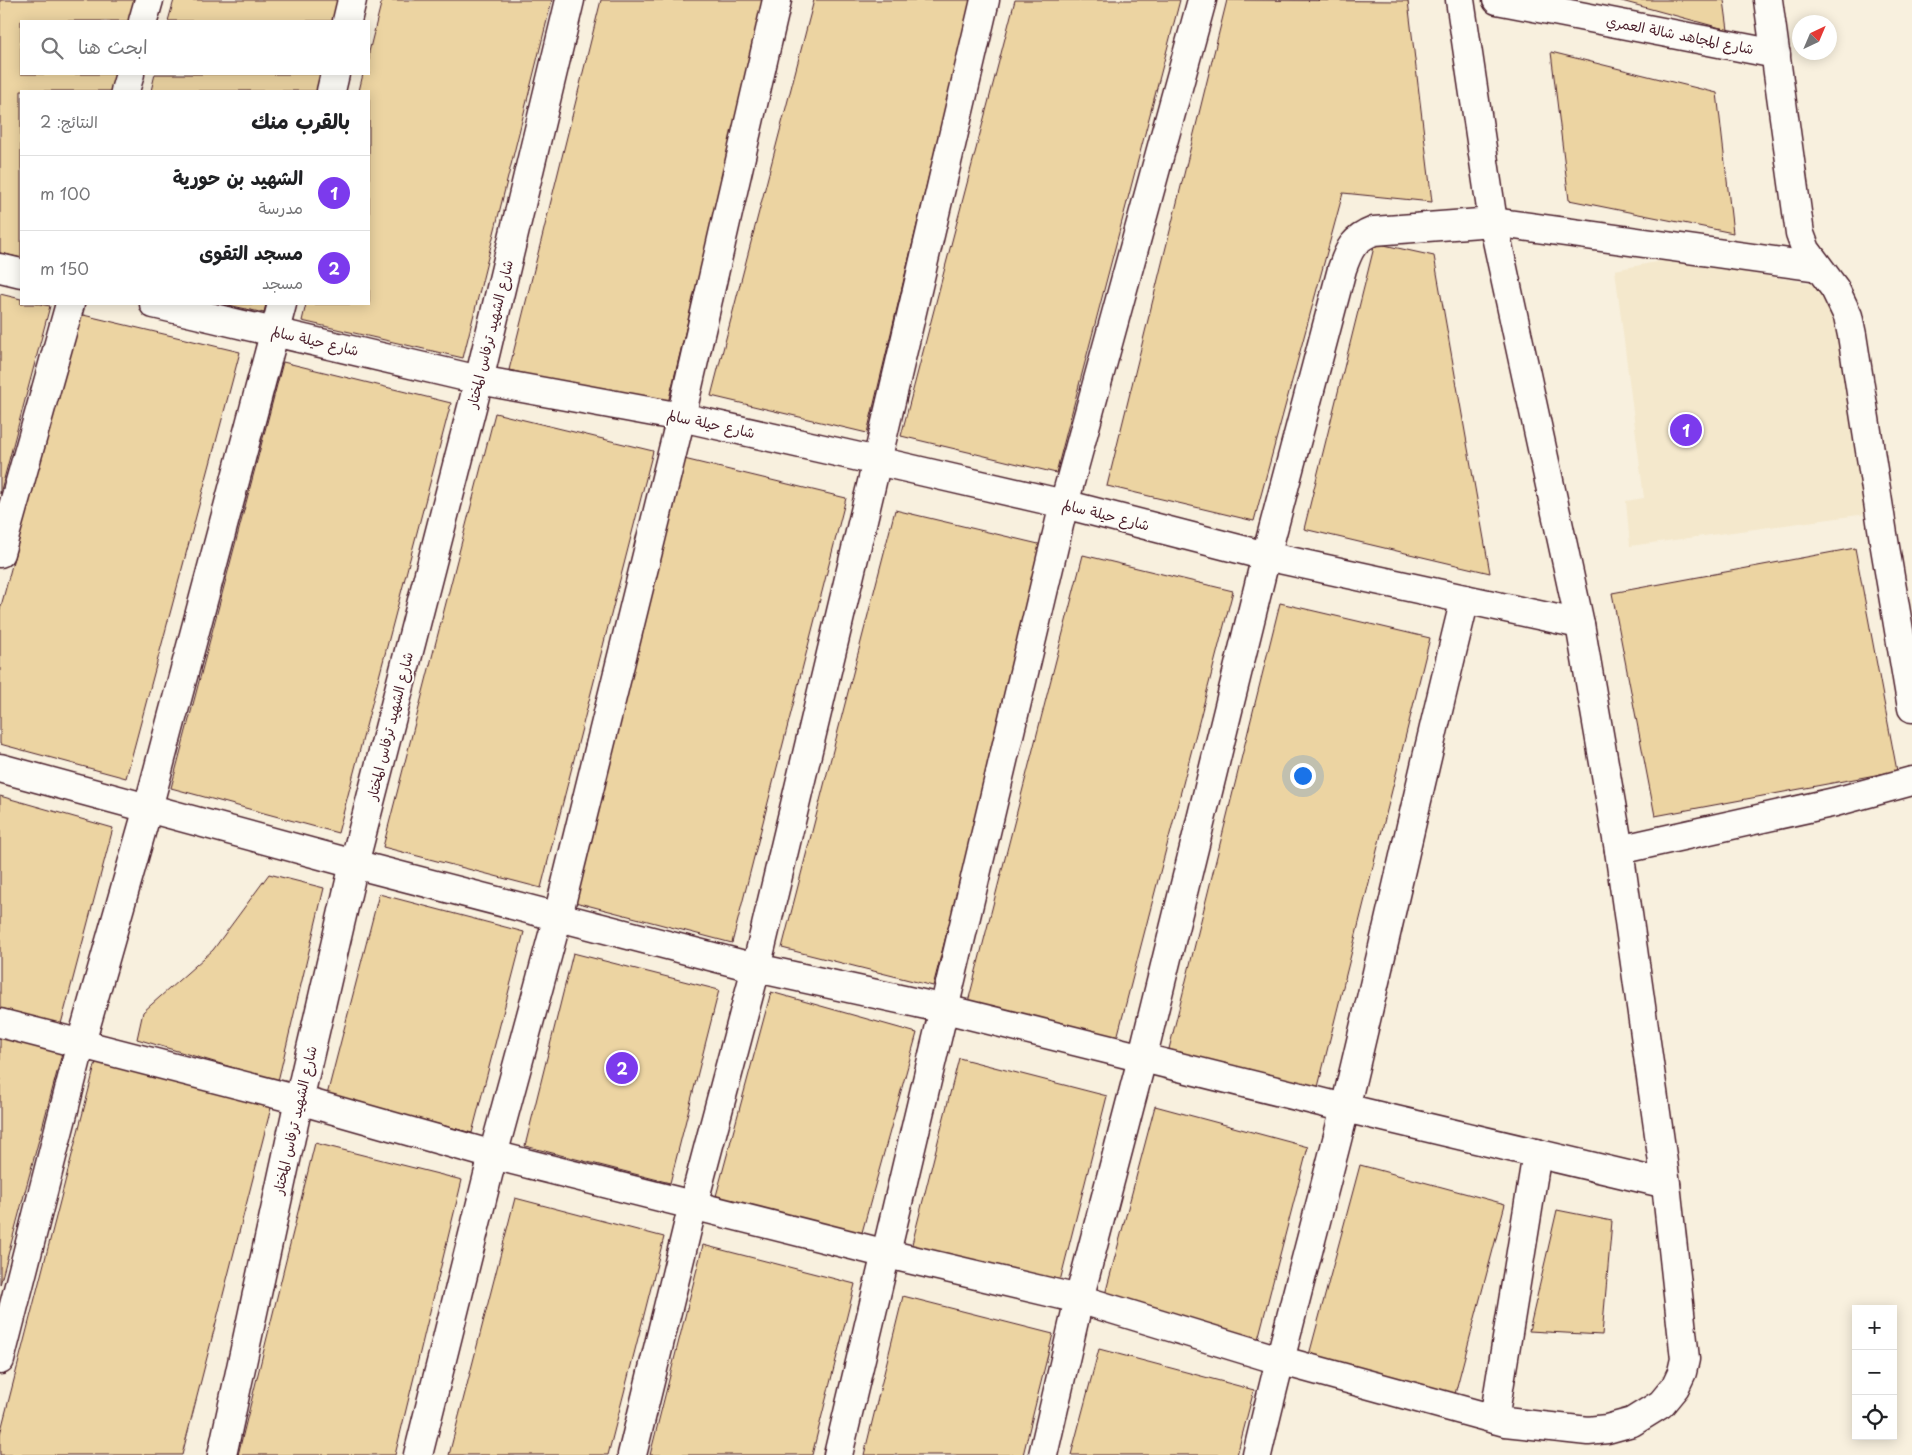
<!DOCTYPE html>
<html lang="ar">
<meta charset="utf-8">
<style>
:root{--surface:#fff;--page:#f2f2f2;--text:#202124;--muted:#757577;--line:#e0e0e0;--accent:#7c3aed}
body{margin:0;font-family:"Playpen Sans","Playpen Sans Arabic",sans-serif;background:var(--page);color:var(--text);direction:rtl}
.controls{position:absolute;right:15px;bottom:15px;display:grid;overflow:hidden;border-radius:0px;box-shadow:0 2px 12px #0003}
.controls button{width:45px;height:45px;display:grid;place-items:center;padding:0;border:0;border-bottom:1px solid var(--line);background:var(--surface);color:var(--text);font:25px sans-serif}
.compass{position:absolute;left:1792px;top:15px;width:45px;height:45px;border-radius:50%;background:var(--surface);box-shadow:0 2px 12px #0003;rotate:44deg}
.you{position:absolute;left:1302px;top:775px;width:18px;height:18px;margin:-12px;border:4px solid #fff;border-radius:50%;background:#1a73e8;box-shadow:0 0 0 8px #1a73e833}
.badge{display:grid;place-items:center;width:32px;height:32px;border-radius:50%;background:var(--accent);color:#fff;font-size:16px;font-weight:700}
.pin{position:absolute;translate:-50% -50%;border:2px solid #fff;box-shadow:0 1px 5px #0006}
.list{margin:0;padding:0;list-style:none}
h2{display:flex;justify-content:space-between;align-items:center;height:65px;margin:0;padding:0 20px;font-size:21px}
h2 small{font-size:16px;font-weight:400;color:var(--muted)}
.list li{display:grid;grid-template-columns:32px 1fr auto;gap:15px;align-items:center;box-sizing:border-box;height:75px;padding:0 20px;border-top:1px solid var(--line)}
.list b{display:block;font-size:19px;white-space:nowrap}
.list p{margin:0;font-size:16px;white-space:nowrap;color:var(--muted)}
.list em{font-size:16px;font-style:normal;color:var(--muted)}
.icon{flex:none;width:28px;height:28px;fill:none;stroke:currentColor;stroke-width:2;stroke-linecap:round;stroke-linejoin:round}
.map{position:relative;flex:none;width:1912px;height:1455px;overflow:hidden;direction:ltr}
.search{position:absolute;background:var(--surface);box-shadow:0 2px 12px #0003;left:20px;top:20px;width:350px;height:55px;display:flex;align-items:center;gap:12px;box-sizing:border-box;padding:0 18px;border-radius:0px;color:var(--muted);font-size:19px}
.panel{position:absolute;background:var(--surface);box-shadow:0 2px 12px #0003;left:20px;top:90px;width:350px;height:215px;border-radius:0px;direction:rtl}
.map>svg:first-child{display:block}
.built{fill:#f4e8cc}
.building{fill:#ecd4a2;stroke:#4a1f2b}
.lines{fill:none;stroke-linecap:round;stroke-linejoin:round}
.minor-casing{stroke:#4a1f2b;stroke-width:31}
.minor{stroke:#fdfcf7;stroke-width:28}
.labels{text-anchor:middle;stroke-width:4;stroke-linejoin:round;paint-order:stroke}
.street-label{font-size:14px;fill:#4a1f2b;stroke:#fdfcf7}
</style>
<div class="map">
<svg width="1912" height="1455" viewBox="0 0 1912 1455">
<rect width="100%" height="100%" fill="#f8f0de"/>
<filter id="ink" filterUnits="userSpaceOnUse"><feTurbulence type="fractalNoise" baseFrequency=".02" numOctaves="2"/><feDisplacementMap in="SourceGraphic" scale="10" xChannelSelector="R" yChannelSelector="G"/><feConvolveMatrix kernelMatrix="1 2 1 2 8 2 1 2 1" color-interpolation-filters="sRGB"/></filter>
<g filter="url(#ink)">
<polygon class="built" points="1666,260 1843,288 1881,512 1630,546 1626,501 1644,498 1615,270"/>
<g class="building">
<polygon points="0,0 137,0 132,21 21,21 21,74 119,74 114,91 21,91 21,258 0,253"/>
<polygon points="174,0 341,0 336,21 168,21"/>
<polygon points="382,0 552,0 463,358 302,321 306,304 369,304 369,91 359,91 363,74 369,74 369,52"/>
<polygon points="601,0 766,0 667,407 509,370"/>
<polygon points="814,0 971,0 867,433 711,396"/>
<polygon points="1015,0 1180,0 1056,473 901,436"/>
<polygon points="1227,0 1408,1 1432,202 1343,193 1254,521 1107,486"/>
<polygon points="1618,0 1724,0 1728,30"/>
<polygon points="1551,52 1717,93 1733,233 1569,200"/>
<polygon points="155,74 323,74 318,91 151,91"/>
<polygon points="1375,243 1434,256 1490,573 1304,529"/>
<polygon points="0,294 21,299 21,304 39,304 50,306 0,494"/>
<polygon points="224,304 266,304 264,313"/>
<polygon points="79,314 240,352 126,778 0,744 0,610"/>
<polygon points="283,362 451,403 338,833 171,788"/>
<polygon points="495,413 653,451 541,888 383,847"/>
<polygon points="684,459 846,498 732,943 571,901"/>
<polygon points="895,510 1047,546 933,986 782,948"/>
<polygon points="1855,548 1897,771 1655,816 1612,593"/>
<polygon points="1083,555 1233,591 1116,1042 967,1006"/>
<polygon points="1280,603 1430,638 1317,1091 1168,1053"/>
<polygon points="0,796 113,828 61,1024 0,1008"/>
<polygon points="269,874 324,888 278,1081 137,1039 143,1012 213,950"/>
<polygon points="379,894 524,932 472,1133 327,1095"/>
<polygon points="573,953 719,990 670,1183 525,1146"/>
<polygon points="771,992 917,1033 861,1236 716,1196"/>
<polygon points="0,1029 64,1046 0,1285"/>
<polygon points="98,1054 273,1100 182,1455 0,1455 0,1434"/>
<polygon points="959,1058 1107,1096 1058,1289 910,1252"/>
<polygon points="1155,1106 1308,1147 1256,1347 1102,1306"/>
<polygon points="315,1143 462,1180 395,1455 238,1455"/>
<polygon points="1360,1165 1505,1204 1455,1394 1309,1355"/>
<polygon points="515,1198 664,1237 608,1455 449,1455"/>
<polygon points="1557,1210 1612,1221 1602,1335 1529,1331"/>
<polygon points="703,1245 855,1284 812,1455 650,1455"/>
<polygon points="903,1296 1053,1334 1023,1455 864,1455"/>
<polygon points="1099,1349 1254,1390 1237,1455 1071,1455"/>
</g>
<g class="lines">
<defs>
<g id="minor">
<polyline points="1497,0 1776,54"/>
<polyline points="1768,0 1800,234 1806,250 1835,289 1848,316 1852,335 1885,547 1912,708"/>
<polyline points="143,21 149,0"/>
<polyline points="347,21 352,0"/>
<polyline points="125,91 130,74"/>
<polyline points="331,91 335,74"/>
<polyline points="0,268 21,273"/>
<polyline points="154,304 479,380 681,417 877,461 1064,504 1266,556 1580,624"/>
<polyline points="0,553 70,304"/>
<polyline points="0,768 354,864 756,968 945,1009 1345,1108 1666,1184"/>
<polyline points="1619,850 1835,802 1912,781"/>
<polyline points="0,1023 299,1100 493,1155 887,1254 1079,1299 1279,1360 1505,1422 1588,1431 1607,1429 1632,1422 1661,1404 1675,1387 1682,1372 1685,1359 1666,1184 1619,850 1580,624 1493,222 1460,0"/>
<polyline points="0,1360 81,1043 148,808 282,304"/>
<polyline points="1494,1419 1537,1153"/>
<polyline points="222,1455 299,1100 354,864 479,380 570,0"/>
<polyline points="418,1455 493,1155 558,916 681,417 777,0"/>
<polyline points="632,1455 693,1205 756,968 877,461 985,0"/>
<polyline points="838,1455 1064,504 1202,0"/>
<path d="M1043 1455 1079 1299 1142 1059 1266 556 1342 269C1349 249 1353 239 1374 231L1493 222 1818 267"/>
<path d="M1257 1455C1284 1338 1316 1224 1345 1108 1386 939 1423 768 1465 599"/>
</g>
</defs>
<use href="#minor" class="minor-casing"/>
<use href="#minor" class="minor"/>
</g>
</g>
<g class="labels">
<g class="street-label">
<text transform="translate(1680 35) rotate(11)" y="5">شارع المجاهد شالة العمري</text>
<text transform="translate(490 334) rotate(-76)" y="5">شارع الشهيد ترفاس المختار</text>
<text transform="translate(315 341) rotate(13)" y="5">شارع حيلة سالم</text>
<text transform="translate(711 424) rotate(12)" y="5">شارع حيلة سالم</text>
<text transform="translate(1106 515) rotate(14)" y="5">شارع حيلة سالم</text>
<text transform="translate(390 726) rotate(-76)" y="5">شارع الشهيد ترفاس المختار</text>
<text transform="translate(295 1120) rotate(-77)" y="5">شارع الشهيد ترفاس المختار</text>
</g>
</g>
</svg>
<div class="controls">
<button>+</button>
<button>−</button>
<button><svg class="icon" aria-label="locate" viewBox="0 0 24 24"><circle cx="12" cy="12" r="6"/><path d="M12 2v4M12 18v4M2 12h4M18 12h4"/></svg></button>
</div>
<svg class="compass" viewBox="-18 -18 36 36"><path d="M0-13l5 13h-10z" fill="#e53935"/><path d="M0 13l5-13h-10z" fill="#757577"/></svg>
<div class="you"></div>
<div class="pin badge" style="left:1686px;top:430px">1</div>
<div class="pin badge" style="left:622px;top:1068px">2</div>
<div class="search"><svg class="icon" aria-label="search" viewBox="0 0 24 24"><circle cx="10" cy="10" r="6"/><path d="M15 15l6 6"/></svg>ابحث هنا</div>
<section class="panel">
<h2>بالقرب منك<small>النتائج: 2</small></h2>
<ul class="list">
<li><span class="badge">1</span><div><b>الشهيد بن حورية</b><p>مدرسة</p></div><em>100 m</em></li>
<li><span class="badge">2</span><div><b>مسجد التقوى</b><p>مسجد</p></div><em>150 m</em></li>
</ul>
</section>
</div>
